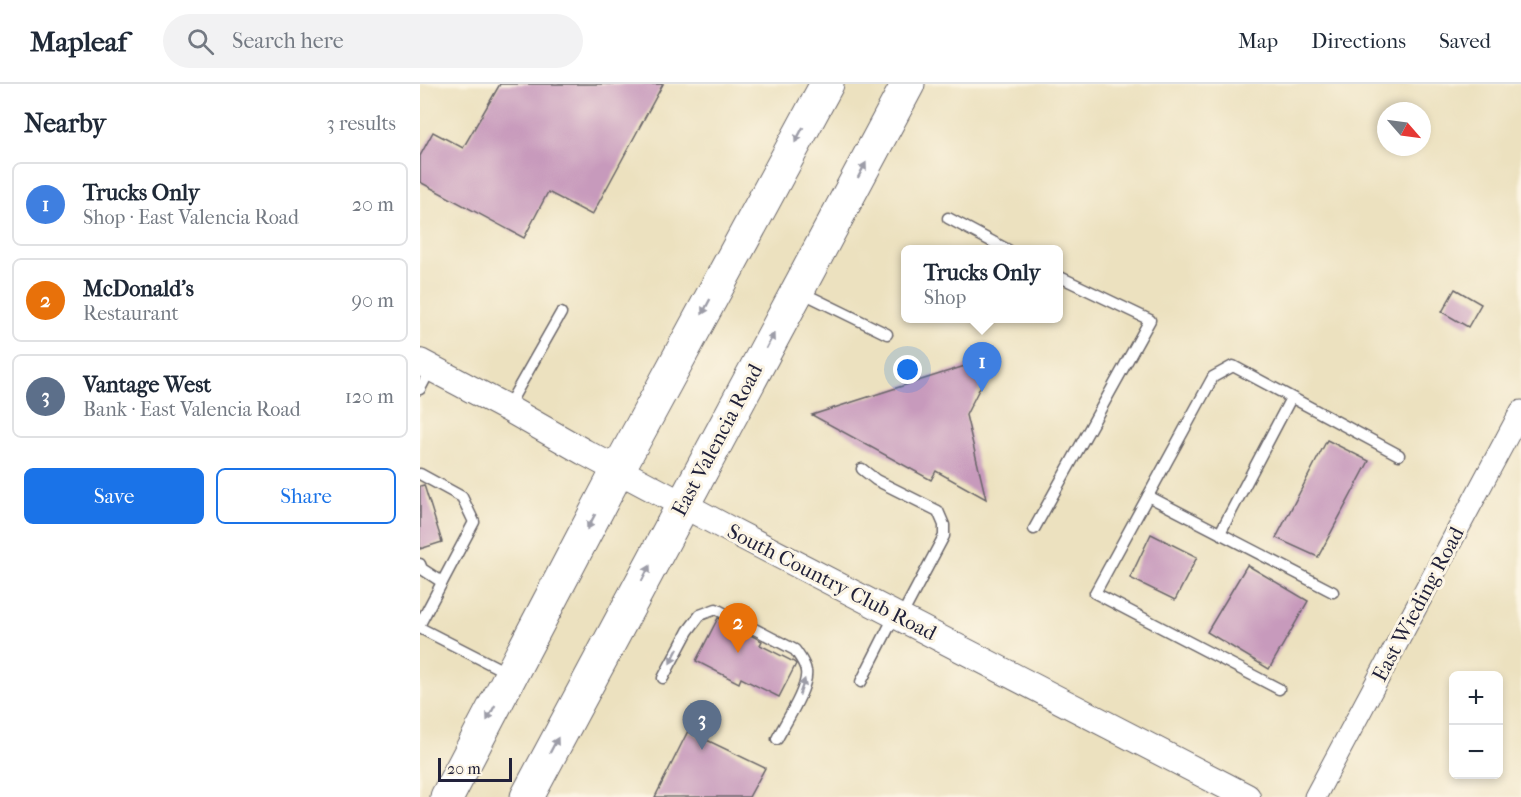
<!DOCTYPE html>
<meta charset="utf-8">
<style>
:root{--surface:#fff;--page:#f2f2f3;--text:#1f2937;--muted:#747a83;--line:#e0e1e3;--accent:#1a73e8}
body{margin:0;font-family:"IM FELL French Canon",serif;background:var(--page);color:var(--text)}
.controls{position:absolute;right:18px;bottom:18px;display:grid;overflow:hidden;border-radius:9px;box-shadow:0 3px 9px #0003}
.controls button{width:54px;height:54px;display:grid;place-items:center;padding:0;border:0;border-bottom:2px solid var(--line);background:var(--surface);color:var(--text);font:30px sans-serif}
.compass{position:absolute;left:957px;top:18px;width:54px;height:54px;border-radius:50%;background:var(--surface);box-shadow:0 3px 9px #0003;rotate:118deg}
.scale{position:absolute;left:18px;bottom:15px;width:74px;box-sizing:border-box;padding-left:6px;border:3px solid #22223b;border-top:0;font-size:16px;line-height:21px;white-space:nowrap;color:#22223b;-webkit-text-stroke:4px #fcf5e5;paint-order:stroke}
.you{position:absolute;left:488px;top:286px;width:21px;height:21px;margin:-15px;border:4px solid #fff;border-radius:50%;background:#1a73e8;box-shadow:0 0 0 9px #1a73e833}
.badge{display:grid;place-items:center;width:39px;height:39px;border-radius:50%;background:var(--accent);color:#fff;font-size:20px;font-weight:700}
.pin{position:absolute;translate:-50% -50px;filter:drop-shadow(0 2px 3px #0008)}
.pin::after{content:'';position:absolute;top:32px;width:21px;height:18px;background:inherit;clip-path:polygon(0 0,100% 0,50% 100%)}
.popup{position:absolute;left:481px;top:161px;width:162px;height:78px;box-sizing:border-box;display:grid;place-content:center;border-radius:9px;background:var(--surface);filter:drop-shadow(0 2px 4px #0005);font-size:20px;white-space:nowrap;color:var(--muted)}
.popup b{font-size:22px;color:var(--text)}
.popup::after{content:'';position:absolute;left:50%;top:100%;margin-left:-12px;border:12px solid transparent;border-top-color:var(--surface)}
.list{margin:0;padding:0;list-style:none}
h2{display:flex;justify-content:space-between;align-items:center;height:78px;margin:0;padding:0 24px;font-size:26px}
h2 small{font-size:20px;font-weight:400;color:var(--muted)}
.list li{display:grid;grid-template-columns:39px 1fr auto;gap:18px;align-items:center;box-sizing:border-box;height:84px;margin:0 12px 12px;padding:0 12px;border:2px solid var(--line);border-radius:9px}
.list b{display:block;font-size:22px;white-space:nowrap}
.list p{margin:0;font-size:20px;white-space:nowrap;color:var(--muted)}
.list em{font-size:20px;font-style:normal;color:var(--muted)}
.actions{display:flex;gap:12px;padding:18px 24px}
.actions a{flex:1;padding:14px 0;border:2px solid var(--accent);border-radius:9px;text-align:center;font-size:21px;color:var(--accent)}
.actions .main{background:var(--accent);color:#fff}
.icon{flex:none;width:33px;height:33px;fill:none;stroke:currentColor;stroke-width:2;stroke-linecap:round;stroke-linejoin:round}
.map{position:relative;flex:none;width:1101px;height:713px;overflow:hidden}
header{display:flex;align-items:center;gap:36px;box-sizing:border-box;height:84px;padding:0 30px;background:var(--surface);border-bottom:2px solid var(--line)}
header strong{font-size:28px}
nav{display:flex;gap:33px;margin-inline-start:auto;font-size:21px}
.search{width:420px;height:54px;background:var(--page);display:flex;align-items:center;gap:15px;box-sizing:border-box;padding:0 21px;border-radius:33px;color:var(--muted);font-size:22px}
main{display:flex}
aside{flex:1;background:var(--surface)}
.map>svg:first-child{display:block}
.building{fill:#c79abc}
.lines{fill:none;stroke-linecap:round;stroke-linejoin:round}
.service-casing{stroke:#696569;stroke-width:13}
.minor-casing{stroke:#696569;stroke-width:23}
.tertiary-casing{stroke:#696569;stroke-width:28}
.primary-casing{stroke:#696569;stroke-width:35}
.service{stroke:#fff;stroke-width:10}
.minor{stroke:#fff;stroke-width:21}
.tertiary{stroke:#fff;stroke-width:26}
.primary{stroke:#fff;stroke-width:33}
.oneway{fill:#9c9ca7}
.labels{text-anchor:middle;stroke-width:6;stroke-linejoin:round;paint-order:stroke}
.street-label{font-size:21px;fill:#22223b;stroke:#fcf5e5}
</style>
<header>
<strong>Mapleaf</strong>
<div class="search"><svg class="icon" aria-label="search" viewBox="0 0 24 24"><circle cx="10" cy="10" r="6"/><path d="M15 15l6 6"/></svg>Search here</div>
<nav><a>Map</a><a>Directions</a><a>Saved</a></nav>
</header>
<main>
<aside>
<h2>Nearby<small>3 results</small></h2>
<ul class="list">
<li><span class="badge" style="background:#3f7fe0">1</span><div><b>Trucks Only</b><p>Shop · East Valencia Road</p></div><em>20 m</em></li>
<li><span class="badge" style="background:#e8710a">2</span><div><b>McDonald's</b><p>Restaurant</p></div><em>90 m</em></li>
<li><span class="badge" style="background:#5c6f8a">3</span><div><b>Vantage West</b><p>Bank · East Valencia Road</p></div><em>120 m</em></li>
</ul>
<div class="actions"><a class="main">Save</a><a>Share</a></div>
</aside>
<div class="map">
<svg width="1101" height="713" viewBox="0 0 1101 713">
<rect width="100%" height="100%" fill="#fcf5e5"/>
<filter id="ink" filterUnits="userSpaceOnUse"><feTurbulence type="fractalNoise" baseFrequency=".0167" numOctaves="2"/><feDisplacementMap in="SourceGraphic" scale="12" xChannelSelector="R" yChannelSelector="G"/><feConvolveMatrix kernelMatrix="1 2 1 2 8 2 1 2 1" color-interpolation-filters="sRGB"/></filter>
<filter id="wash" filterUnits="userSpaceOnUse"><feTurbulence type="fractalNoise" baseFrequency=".008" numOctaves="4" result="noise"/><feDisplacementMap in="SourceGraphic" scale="24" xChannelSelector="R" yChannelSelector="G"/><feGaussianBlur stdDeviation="1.35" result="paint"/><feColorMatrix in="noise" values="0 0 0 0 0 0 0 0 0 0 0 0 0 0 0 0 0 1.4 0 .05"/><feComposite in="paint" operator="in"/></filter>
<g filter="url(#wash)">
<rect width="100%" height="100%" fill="#ece1bf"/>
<g id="blocks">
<g class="building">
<polygon points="80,0 243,0 172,131 128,108 104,154 0,98 0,72 13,48 43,64"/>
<polygon points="1035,205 1061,220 1048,243 1022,228"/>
<polygon points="576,272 546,331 566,415 516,387 511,396 392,331"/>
<polygon points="907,356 949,377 898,473 856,454"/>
<polygon points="4,401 22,458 0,465 0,402"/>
<polygon points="731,450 777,473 755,516 710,494"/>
<polygon points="827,481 888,517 849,585 787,548"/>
<polygon points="298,534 342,557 340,561 374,578 376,580 359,613 321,594 319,599 276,577"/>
<polygon points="268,647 345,684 329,713 235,713"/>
</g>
</g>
</g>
<g filter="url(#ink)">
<use href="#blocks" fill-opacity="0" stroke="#696569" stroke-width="1.5"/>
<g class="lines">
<defs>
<g id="service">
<polyline points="528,134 588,166"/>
<polyline points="381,208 467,250"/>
<polyline points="0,305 11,284"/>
<polyline points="87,324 141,229"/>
<polyline points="442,385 456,396 518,427 524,441 524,452 481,533"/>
<polyline points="0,390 42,413 54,438 0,540"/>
<polyline points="728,412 913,508"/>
<polyline points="614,445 730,236 638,192"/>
<polyline points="800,449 871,314"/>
<polyline points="0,480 2,485 22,498"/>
<polyline points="0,544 88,589"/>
<path d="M243 594 268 547 280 531 296 525 375 566C379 572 385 579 386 587 389 603 365 639 357 655"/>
<polyline points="441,598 475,531"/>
<polyline points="859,605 675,509 793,293 813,282 979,371"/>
</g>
<polyline id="minor" points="895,713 1101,327"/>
<polyline id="tertiary" points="0,278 87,324 164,368 303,442 827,713"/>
<g id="primary">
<polyline points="27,713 198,386 407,0"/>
<polyline points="107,713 488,0"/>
</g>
</defs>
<use href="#service" class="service-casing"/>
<use href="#minor" class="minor-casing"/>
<use href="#tertiary" class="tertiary-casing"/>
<use href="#primary" class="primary-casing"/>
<use href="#service" class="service"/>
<use href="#minor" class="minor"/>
<use href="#tertiary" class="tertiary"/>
<use href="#primary" class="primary"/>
</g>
<defs><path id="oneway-solid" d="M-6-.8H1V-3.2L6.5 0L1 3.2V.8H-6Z" transform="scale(1.5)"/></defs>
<g class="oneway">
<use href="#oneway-solid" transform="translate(379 51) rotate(118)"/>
<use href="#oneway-solid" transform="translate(442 86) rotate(-62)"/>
<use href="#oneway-solid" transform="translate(286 223) rotate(118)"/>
<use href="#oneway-solid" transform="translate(350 257) rotate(-62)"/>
<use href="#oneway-solid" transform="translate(171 438) rotate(118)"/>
<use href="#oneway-solid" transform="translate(226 489) rotate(-62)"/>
<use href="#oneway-solid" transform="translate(254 572) rotate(118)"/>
<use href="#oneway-solid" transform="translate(382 603) rotate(-71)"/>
<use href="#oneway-solid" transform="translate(71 629) rotate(118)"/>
<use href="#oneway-solid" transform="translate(134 661) rotate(-62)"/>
</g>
</g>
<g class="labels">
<g class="street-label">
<text transform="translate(297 356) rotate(-62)" y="7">East Valencia Road</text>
<text transform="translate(412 498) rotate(27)" y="7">South Country Club Road</text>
<text transform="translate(998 520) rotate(-62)" y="7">East Wieding Road</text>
</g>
</g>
</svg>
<div class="controls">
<button>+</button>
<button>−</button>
</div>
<svg class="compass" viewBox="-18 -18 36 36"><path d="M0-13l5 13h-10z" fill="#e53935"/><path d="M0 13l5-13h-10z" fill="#747a83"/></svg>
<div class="scale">20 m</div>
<div class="you"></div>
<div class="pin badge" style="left:562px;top:308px;background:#3f7fe0">1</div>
<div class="popup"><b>Trucks Only</b>Shop</div>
<div class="pin badge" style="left:318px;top:569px;background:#e8710a">2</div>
<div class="pin badge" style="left:282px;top:666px;background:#5c6f8a">3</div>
</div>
</main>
